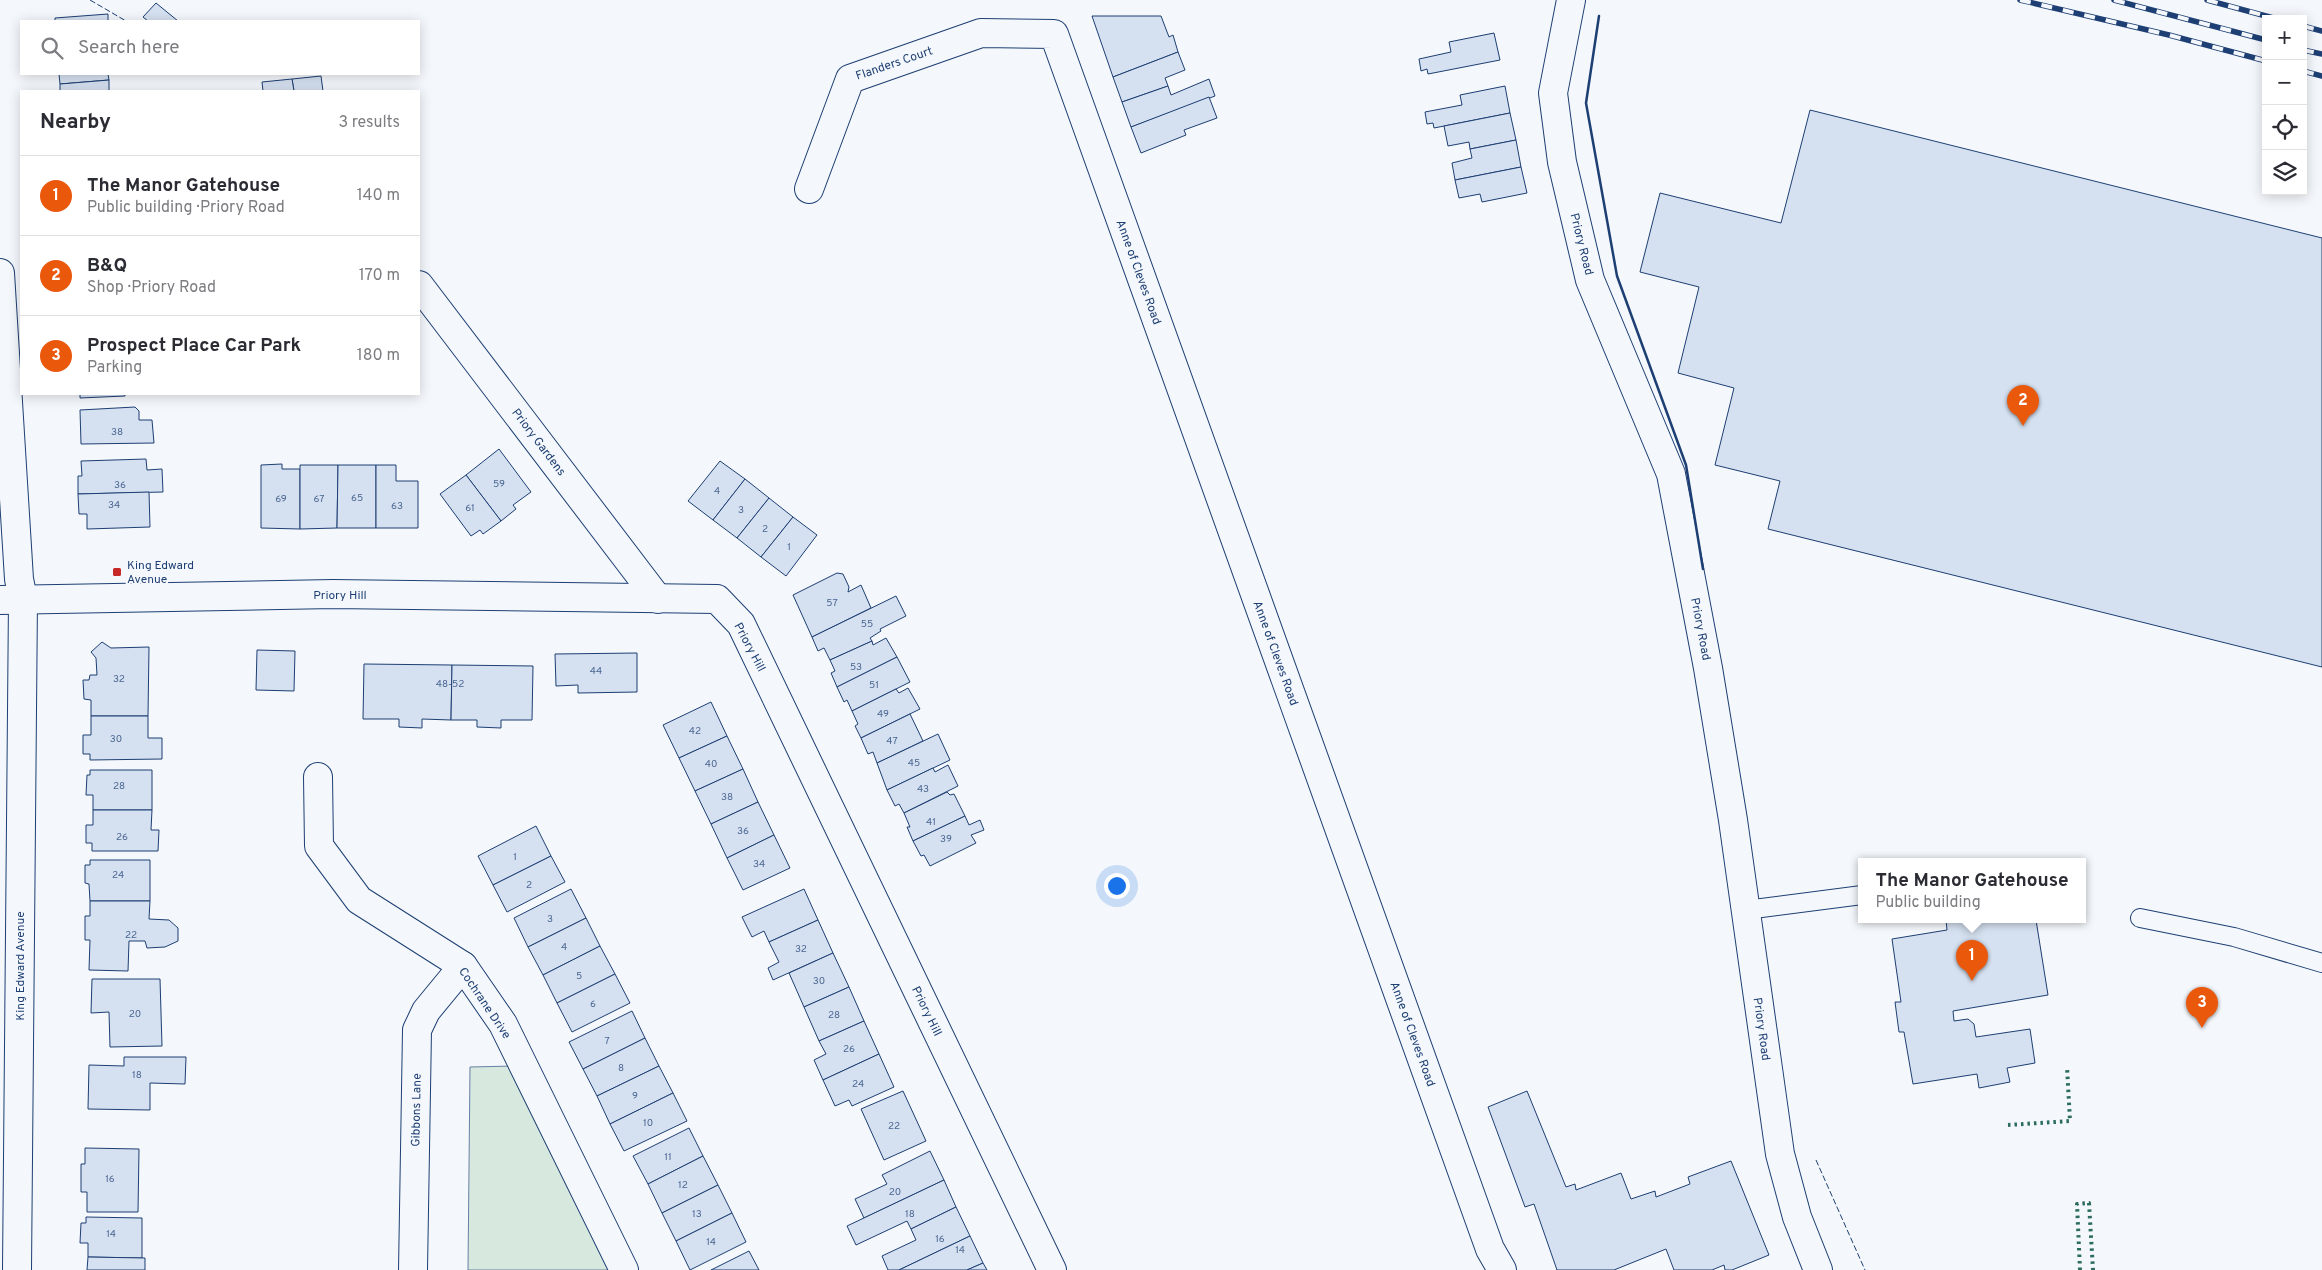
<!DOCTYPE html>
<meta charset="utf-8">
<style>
:root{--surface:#fff;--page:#f7f7f7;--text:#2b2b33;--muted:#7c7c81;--line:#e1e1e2;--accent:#ea580c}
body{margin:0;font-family:Overpass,sans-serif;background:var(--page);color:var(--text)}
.controls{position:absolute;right:15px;top:15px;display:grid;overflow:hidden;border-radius:0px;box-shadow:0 2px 12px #0003}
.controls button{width:45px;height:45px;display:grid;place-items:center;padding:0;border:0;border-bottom:1px solid var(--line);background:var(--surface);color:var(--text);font:25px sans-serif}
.you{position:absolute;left:1116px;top:885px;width:18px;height:18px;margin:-12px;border:4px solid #fff;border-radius:50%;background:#1a73e8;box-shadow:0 0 0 8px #1a73e833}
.badge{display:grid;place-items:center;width:32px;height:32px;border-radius:50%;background:var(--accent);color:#fff;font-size:16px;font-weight:700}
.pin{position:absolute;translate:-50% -41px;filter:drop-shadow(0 1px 2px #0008)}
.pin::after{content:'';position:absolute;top:26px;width:18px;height:15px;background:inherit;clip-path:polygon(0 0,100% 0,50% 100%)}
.popup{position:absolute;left:1858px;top:858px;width:228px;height:65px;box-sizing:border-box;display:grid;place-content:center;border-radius:0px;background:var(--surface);filter:drop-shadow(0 1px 4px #0005);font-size:16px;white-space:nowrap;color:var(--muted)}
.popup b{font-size:19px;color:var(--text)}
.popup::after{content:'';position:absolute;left:50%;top:100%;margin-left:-10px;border:10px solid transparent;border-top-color:var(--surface)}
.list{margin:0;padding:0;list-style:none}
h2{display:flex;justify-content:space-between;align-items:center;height:65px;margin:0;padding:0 20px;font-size:21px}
h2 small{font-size:16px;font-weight:400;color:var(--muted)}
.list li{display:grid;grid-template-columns:32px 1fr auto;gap:15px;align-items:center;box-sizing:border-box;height:80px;padding:0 20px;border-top:1px solid var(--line)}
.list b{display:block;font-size:19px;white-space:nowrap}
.list p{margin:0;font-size:16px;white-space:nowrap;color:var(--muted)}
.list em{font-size:16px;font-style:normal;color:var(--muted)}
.icon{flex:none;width:28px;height:28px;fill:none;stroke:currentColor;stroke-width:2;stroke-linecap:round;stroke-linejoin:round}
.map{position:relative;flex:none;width:2322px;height:1270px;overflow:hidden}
.search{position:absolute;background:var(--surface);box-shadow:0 2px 12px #0003;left:20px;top:20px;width:400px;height:55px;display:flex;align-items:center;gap:12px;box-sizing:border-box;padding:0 18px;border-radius:0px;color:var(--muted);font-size:19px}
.panel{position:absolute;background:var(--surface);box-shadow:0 2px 12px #0003;left:20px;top:90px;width:400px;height:305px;border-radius:0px}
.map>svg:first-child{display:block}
.green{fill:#d7e8df;stroke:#687fa3}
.building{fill:#d5e0f0;stroke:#1d3f73}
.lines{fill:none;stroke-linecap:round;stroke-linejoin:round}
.service-casing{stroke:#1d3f73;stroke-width:20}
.minor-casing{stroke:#1d3f73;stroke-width:30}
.service{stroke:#f4f7fb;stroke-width:18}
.minor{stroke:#f4f7fb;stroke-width:28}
.rail-casing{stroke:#1d3f73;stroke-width:5.5}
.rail{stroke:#f4f7fb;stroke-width:4;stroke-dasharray:11;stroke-linecap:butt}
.hedge{stroke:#2c6c60;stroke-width:4;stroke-dasharray:2.5 4;stroke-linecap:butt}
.fence{stroke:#1d3f73;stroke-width:1;stroke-dasharray:6 2.5;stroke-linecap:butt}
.wall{stroke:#1d3f73;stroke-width:2.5}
.poi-dot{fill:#c62828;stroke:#f4f7fb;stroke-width:2}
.labels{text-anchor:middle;stroke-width:4;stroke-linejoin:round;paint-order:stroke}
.number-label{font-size:10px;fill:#4b6792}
.street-label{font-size:12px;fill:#1d3f73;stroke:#f4f7fb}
.poi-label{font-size:12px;fill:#1d3f73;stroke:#f4f7fb;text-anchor:start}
</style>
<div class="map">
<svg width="2322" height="1270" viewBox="0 0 2322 1270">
<rect width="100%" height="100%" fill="#f4f7fb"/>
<polygon class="green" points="515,1066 611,1270 468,1270 470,1067"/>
<g class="building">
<polygon points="156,3 178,21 148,21 143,17"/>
<polygon points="108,14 108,21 55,21 55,18"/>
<polygon points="1092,16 1161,16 1169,37 1173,35 1178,52 1113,77"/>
<polygon points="1494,33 1500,60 1428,74 1427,69 1421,71 1419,59 1451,52 1449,42"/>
<polygon points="1178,52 1185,70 1165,78 1168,86 1122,102 1113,77"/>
<polygon points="59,74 108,74 109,80 60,84"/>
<polygon points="321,76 323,91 294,91 292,79"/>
<polygon points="292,79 294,91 263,91 262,82"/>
<polygon points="1209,79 1215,96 1131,127 1122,102 1168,86 1171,95"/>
<polygon points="109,80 109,91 60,91 60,84"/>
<polygon points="1505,86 1510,113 1434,128 1433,123 1427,124 1425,112 1462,105 1460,95"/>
<polygon points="1209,97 1217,118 1184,130 1186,135 1141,153 1131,127"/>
<polygon points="1810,110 2322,238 2322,667 1768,529 1780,481 1715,465 1734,388 1678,373 1699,287 1640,272 1660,193 1781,223"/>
<polygon points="1510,113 1516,140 1470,149 1469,142 1448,146 1444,126"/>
<polygon points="1516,140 1521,167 1455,180 1452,163 1472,158 1470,149"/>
<polygon points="1521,167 1527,193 1482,202 1480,194 1459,198 1455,180"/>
<polygon points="80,394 125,394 125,396 80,398"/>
<polygon points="135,407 139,411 139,420 152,420 154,443 81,444 80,410"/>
<polygon points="499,449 531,492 513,505 516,509 501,521 466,475"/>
<polygon points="146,459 147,470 162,469 163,492 78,494 78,476 82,476 81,461"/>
<polygon points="720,461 745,479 713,520 688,501"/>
<polygon points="282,464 282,469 300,469 300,529 261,528 261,465"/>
<polygon points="300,465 338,465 337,528 300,529"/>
<polygon points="338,465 376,465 376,528 337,528"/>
<polygon points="376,465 396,465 396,481 418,481 418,528 376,528"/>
<polygon points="466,475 501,521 483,534 480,530 471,536 440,494"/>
<polygon points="745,479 769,498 737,538 713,520"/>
<polygon points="149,492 150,527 87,529 87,514 79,514 78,494"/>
<polygon points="769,498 793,517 761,557 737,538"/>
<polygon points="793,517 817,535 786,576 761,557"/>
<polygon points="837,573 843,574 849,587 848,592 861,585 871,608 812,637 793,595"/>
<polygon points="896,596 906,616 880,629 881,631 870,638 872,641 830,660 824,648 818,651 812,637"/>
<polygon points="886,638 897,657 837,687 831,673 835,671 830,660 872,641 873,645"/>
<polygon points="102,642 111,648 149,647 148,716 91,716 91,700 84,699 83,680 89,680 90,675 97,675 96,658 91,652"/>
<polygon points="257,650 295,651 294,691 256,690"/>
<polygon points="637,653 637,692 578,693 578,685 556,686 555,654"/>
<polygon points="897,657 910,682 852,711 847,700 844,702 837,687"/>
<polygon points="364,664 452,665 451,720 422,719 422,728 399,727 399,719 363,719"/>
<polygon points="452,665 533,666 532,720 501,720 501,728 477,727 477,720 451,720"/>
<polygon points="908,688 920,709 861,738 855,726 858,724 852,711 896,689 899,693"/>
<polygon points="711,702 727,736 679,758 663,725"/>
<polygon points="910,714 923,741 877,763 873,752 868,754 861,738"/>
<polygon points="91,716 148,716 148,738 162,738 162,759 90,760 90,754 83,754 83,735 91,735"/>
<polygon points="938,734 950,760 887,790 877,763"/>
<polygon points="727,736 743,769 695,791 679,758"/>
<polygon points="948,765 958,786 904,813 899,804 895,806 887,790 933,768 935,772"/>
<polygon points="743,769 758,802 711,824 695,791"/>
<polygon points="90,770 152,770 152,810 93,810 93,795 86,795 87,775 90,775"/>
<polygon points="947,792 950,795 954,794 965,816 913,841 907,827 910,827 904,813"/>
<polygon points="758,802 774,835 727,858 711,824"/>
<polygon points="93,810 152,810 151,830 159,830 158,851 92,851 92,843 86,843 86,825 93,825"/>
<polygon points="965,816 969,825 980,820 984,830 971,835 976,843 930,866 924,855 921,856 913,841"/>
<polygon points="536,826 551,856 493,885 478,856"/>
<polygon points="774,835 790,868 743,890 727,858"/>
<polygon points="551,856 565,882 507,912 493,885"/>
<polygon points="90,860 150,860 150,901 90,901 89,884 85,883 85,865 90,865"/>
<polygon points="571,889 586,918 528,947 514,918"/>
<polygon points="804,889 818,920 769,942 764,931 752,937 742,917"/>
<polygon points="90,901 150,901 149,919 169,920 178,928 178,941 165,947 147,948 145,941 129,941 128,971 89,970 90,940 85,940 85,916 90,916"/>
<polygon points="586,918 600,946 543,975 528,947"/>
<polygon points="818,920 833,953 773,980 768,968 779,962 769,942"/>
<polygon points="1946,920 2036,920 2048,995 1953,1011 1954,1021 1968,1019 1974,1024 1976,1037 2030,1029 2035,1063 2007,1068 2010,1082 1979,1088 1977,1074 1913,1084 1904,1032 1899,1032 1895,1002 1901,1002 1892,939 1947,930"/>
<polygon points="600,946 615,974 557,1003 543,975"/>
<polygon points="833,953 849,987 804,1007 789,973"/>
<polygon points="615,974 630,1003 572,1032 557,1003"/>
<polygon points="92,979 160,979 162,1046 110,1047 109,1012 91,1013"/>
<polygon points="849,987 864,1021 819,1041 804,1007"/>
<polygon points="632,1011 645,1038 583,1069 569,1042"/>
<polygon points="864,1021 879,1054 823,1080 814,1060 826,1054 819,1041"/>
<polygon points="645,1038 659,1066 597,1096 583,1069"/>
<polygon points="879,1054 894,1087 852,1106 849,1100 835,1106 823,1080"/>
<polygon points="124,1057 186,1057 185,1084 150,1083 150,1110 88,1109 89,1065 124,1066"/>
<polygon points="659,1066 673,1093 610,1124 597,1096"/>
<polygon points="903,1091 926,1141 884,1160 861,1109"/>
<polygon points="1527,1091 1566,1187 1575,1184 1576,1190 1621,1173 1631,1199 1655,1191 1656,1197 1690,1184 1688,1177 1731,1161 1769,1255 1732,1270 1725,1270 1724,1265 1712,1270 1674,1270 1666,1249 1614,1270 1557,1270 1534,1204 1525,1207 1488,1107"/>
<polygon points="673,1093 687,1121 624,1151 610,1124"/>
<polygon points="689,1128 703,1156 648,1184 633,1156"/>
<polygon points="85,1148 139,1149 138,1212 87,1212 87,1192 81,1192 81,1164 85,1164"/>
<polygon points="930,1151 944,1180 864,1218 855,1199 887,1184 882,1175"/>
<polygon points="703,1156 718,1185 662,1213 648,1184"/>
<polygon points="944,1180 956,1207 911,1229 907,1221 856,1245 847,1226"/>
<polygon points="718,1185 732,1213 676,1241 662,1213"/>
<polygon points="956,1207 970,1236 899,1270 888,1270 882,1256 916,1240 911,1229"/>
<polygon points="732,1213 746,1242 690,1270 676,1241"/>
<polygon points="86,1217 142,1218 142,1258 88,1257 88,1243 80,1243 81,1223 86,1223"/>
<polygon points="970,1236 983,1263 967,1270 899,1270"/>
<polygon points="749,1251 759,1270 711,1270"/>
<polygon points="88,1257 145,1258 145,1270 87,1270"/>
<polygon points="983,1263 987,1270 967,1270"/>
</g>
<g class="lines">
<defs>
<g id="service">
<polyline points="1746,910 1862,895"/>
<polyline points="2140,918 2234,937 2322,963"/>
</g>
<g id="minor">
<polyline points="1571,0 1553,93 1562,162 1590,280 1671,474 1708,668 1733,820 1780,1154 1797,1217 1818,1270"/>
<polyline points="809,189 850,79 981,33 1054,34 1490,1249 1502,1270"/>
<polyline points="0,273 19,579 23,599 17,1270"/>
<polyline points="419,285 658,599"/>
<polyline points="0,600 333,594 717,599 741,624 1052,1270"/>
<polyline points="318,777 319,846 359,900 463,966 503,1024 624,1270"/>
<polyline points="413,1270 417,1030 426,1011 463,966"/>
</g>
</defs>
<use href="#service" class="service-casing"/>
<use href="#minor" class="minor-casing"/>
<use href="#service" class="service"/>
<use href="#minor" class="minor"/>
<defs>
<g id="rail">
<polyline points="2020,0 2169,35 2266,61"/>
<polyline points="2114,0 2266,40"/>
<polyline points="2207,0 2277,19"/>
<polyline points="2303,26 2322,31"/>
<polyline points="2303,50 2322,54"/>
<polyline points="2303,71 2322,76"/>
</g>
</defs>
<use href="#rail" class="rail-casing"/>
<use href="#rail" class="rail"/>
<g class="hedge">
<polyline points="2008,1125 2070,1121 2067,1067"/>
<polyline points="2080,1270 2077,1204 2089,1203 2093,1270"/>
</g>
<g class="fence">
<polyline points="90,0 126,21"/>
<polyline points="1816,1160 1865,1270"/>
</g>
<polyline class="wall" points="1599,16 1586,103 1617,276 1686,465 1703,569"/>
</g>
<rect class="poi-dot" x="112" y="567" width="10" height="10" rx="2.5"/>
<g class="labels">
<g class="number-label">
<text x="117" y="435">38</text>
<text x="499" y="487">59</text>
<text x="120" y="488">36</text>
<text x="717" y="494">4</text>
<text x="357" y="501">65</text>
<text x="281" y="502">69</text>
<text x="319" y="502">67</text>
<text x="114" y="508">34</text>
<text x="397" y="509">63</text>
<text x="470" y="511">61</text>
<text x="741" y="513">3</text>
<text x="765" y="532">2</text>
<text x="789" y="550">1</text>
<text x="832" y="606">57</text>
<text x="867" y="627">55</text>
<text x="856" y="670">53</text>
<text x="596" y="674">44</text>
<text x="119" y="682">32</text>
<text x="450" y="687">48-52</text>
<text x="874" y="688">51</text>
<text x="883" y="717">49</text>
<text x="695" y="734">42</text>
<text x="116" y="742">30</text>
<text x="892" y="744">47</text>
<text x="914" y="766">45</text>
<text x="711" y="767">40</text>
<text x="119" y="789">28</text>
<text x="923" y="792">43</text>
<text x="727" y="800">38</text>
<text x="931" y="825">41</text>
<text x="743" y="834">36</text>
<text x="122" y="840">26</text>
<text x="946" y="842">39</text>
<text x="515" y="860">1</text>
<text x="759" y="867">34</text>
<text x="118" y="878">24</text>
<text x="529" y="888">2</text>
<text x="550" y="922">3</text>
<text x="131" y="938">22</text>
<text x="564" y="950">4</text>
<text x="801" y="952">32</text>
<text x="579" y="979">5</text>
<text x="819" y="984">30</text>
<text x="593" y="1007">6</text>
<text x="135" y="1017">20</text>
<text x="834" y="1018">28</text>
<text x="607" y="1044">7</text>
<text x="849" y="1052">26</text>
<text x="621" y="1071">8</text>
<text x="137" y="1078">18</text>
<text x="858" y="1087">24</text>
<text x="635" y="1099">9</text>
<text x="648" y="1126">10</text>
<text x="894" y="1129">22</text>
<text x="668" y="1160">11</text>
<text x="110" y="1182">16</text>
<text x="683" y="1188">12</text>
<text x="895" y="1195">20</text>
<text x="697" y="1217">13</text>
<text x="910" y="1217">18</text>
<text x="111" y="1237">14</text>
<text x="940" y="1242">16</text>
<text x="711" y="1245">14</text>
<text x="960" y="1253">14</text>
</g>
<g class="street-label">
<text transform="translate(894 63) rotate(-19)" y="4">Flanders Court</text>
<text transform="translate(1582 244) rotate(76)" y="4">Priory Road</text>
<text transform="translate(1139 272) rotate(70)" y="4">Anne of Cleves Road</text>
<text transform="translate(539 442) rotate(53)" y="4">Priory Gardens</text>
<text x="340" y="599">Priory Hill</text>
<text transform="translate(1701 629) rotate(79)" y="4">Priory Road</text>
<text transform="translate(750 647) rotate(62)" y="4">Priory Hill</text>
<text transform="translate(1276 653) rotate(70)" y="4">Anne of Cleves Road</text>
<text transform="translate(20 966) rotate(-90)" y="4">King Edward Avenue</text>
<text transform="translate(485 1003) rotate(56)" y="4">Cochrane Drive</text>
<text transform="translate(927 1011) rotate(64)" y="4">Priory Hill</text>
<text transform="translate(1762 1029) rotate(82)" y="4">Priory Road</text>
<text transform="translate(1413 1034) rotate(70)" y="4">Anne of Cleves Road</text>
<text transform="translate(416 1110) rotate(-89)" y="4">Gibbons Lane</text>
</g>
<g class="poi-label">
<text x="127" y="569">King Edward<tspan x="127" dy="14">Avenue</tspan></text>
</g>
</g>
</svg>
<div class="controls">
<button>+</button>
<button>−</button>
<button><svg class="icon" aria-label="locate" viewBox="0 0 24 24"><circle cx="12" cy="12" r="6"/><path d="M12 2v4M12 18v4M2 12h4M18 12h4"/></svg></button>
<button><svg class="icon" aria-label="layers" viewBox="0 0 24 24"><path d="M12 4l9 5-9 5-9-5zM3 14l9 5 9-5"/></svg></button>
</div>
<div class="you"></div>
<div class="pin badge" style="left:1972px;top:981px">1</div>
<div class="popup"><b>The Manor Gatehouse</b>Public building</div>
<div class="pin badge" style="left:2023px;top:426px">2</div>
<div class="pin badge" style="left:2202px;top:1028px">3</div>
<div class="search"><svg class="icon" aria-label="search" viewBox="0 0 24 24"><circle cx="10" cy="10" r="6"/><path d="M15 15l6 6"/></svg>Search here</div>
<section class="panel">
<h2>Nearby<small>3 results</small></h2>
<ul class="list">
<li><span class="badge">1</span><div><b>The Manor Gatehouse</b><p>Public building · Priory Road</p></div><em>140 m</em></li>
<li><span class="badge">2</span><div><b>B&amp;Q</b><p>Shop · Priory Road</p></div><em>170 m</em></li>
<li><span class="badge">3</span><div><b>Prospect Place Car Park</b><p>Parking</p></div><em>180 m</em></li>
</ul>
</section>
</div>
